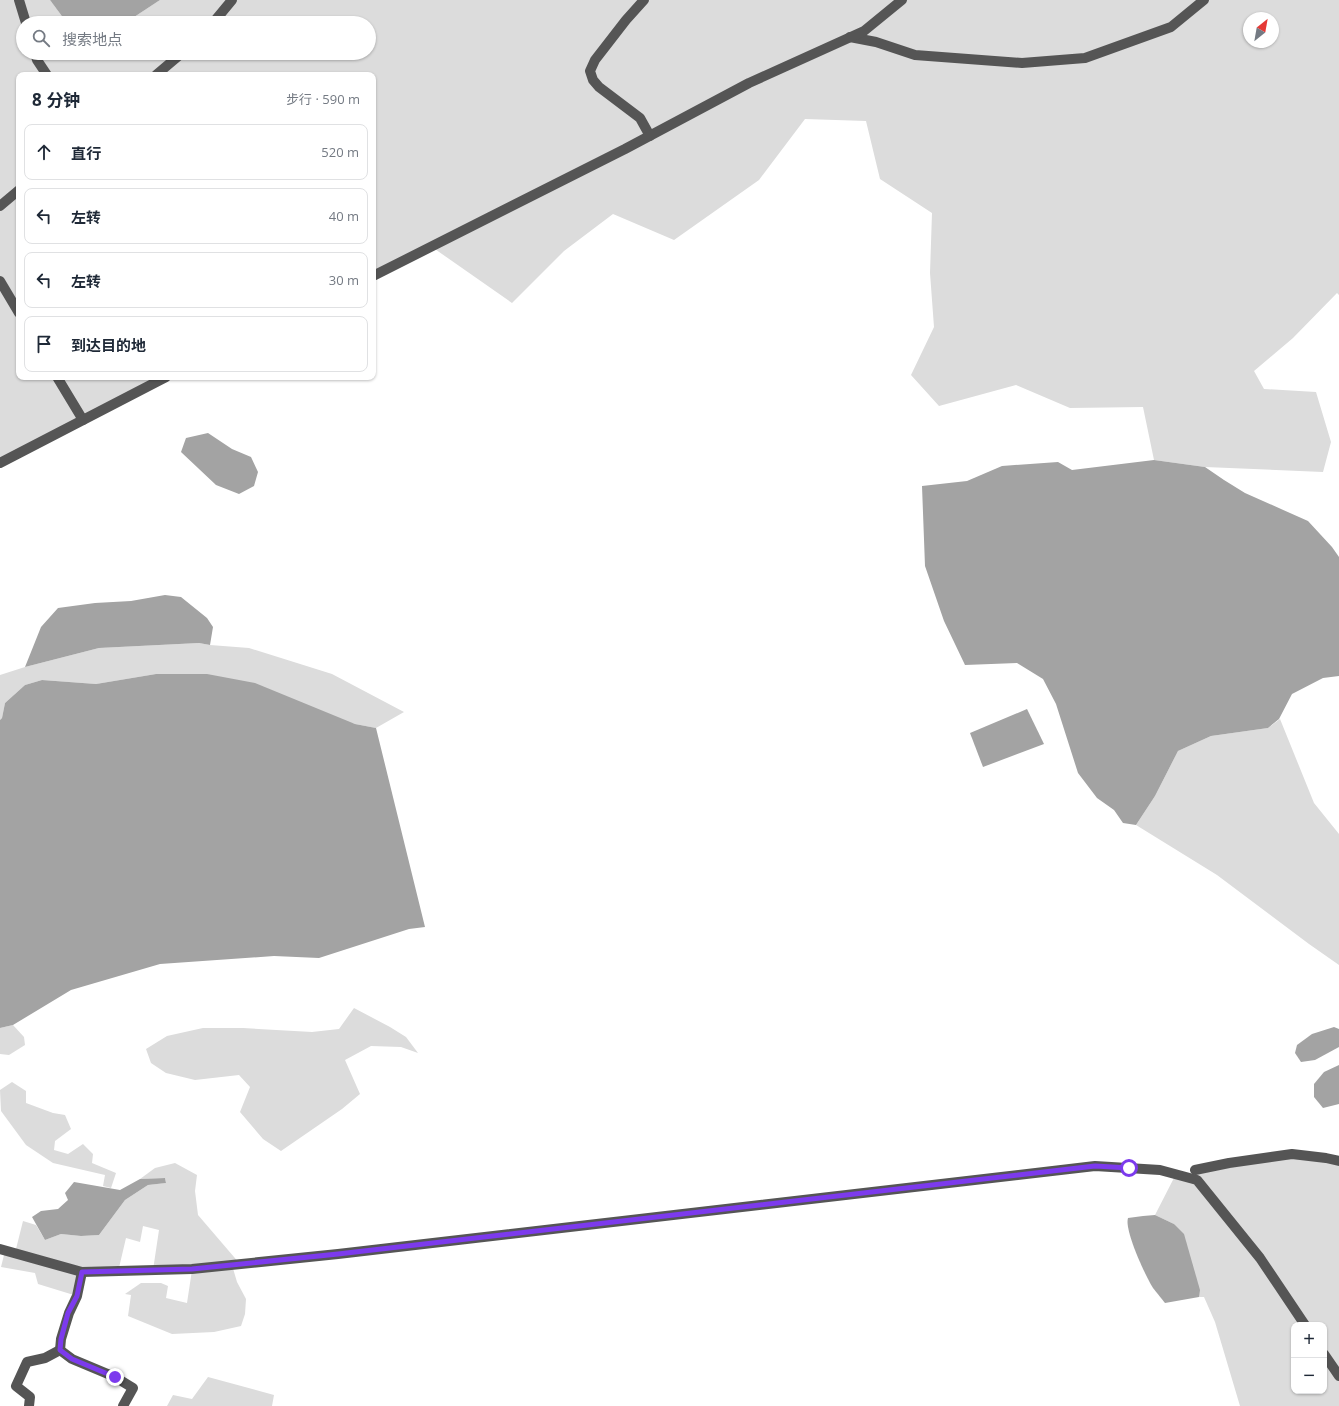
<!DOCTYPE html>
<html lang="zh">
<meta charset="utf-8">
<style>
:root{--surface:#fff;--page:#f2f2f3;--text:#1f2937;--muted:#747a83;--line:#e0e1e3}
body{margin:0;font-family:"Open Sans","Noto Sans SC",sans-serif;background:var(--page);color:var(--text)}
.controls{position:absolute;right:12px;bottom:12px;display:grid;overflow:hidden;border-radius:8px;box-shadow:0 1px 3px #0004}
.controls button{width:36px;height:36px;display:grid;place-items:center;padding:0;border:0;border-bottom:1px solid var(--line);background:var(--surface);color:var(--text);font:20px sans-serif}
.compass{position:absolute;left:1243px;top:12px;width:36px;height:36px;border-radius:50%;background:var(--surface);box-shadow:0 1px 3px #0004;rotate:31deg}
.stop{position:absolute;width:12px;height:12px;margin:-9px;border:3px solid #7c3aed;border-radius:50%;background:#fff}
.stop.end{background:#7c3aed;border-color:#fff;box-shadow:0 1px 4px #0008}
.list{margin:0;padding:0;list-style:none}
h2{display:flex;justify-content:space-between;align-items:center;height:52px;margin:0;padding:0 16px;font-size:17px}
h2 small{font-size:13px;font-weight:400;color:var(--muted)}
.list li{display:grid;grid-template-columns:26px 1fr auto;gap:12px;align-items:center;box-sizing:border-box;height:56px;margin:0 8px 8px;padding:0 8px;border:1px solid var(--line);border-radius:8px}
.list b{display:block;font-size:15px;white-space:nowrap}
.list em{font-size:13px;font-style:normal;color:var(--muted)}
.icon{flex:none;width:22px;height:22px;fill:none;stroke:currentColor;stroke-width:2;stroke-linecap:round;stroke-linejoin:round}
.map{position:relative;flex:none;width:1339px;height:1406px;overflow:hidden}
.search{position:absolute;background:var(--surface);box-shadow:0 1px 3px #0004;left:16px;top:16px;width:360px;height:44px;display:flex;align-items:center;gap:10px;box-sizing:border-box;padding:0 14px;border-radius:22px;color:var(--muted);font-size:15px}
.panel{position:absolute;background:var(--surface);box-shadow:0 1px 3px #0004;left:16px;top:72px;width:360px;height:308px;border-radius:8px}
.map>svg:first-child{display:block}
.green{fill:#dcdcdc;fill-rule:evenodd}
.water{fill:#a3a3a3}
.lines{fill:none;stroke-linecap:round;stroke-linejoin:round}
.minor{stroke:#555;stroke-width:10}
.route{stroke:#7c3aed;stroke-width:5}
</style>
<div class="map">
<svg width="1339" height="1406" viewBox="0 0 1339 1406">
<rect width="100%" height="100%" fill="#fff"/>
<g class="green">
<path d="M0 0H50L67 23H23V53H369V23H125L160 0H1339V295L1337 293 1293 338 1254 371 1264 389 1316 392 1331 442 1323 472 1205 467 1154 460 1143 407 1070 408 1016 385 939 406 911 375 934 327 930 273 932 213 880 179 866 121 805 119 759 180 674 240 613 214 564 251 512 303 432 247 373 276V75H19V377H166L0 463ZM1249 18H1273V42H1249Z"/>
<polygon points="199,643 210,645 249,648 332,674 404,712 376,728 355,724 156,674 96,684 42,680 25,685 5,703 2,718 0,720 0,675 25,667 99,648"/>
<polygon points="1280,719 1314,803 1339,834 1339,965 1309,944 1217,875 1136,825 1155,796 1178,751 1211,736 1268,728"/>
<polygon points="354,1008 390,1027 406,1037 418,1053 401,1047 371,1046 345,1060 360,1094 342,1109 281,1151 263,1139 240,1112 250,1087 239,1075 195,1080 166,1073 151,1063 146,1049 167,1036 203,1028 243,1028 312,1032 339,1029"/>
<polygon points="13,1025 24,1037 25,1045 9,1055 0,1054 0,1028"/>
<polygon points="12,1082 26,1091 26,1103 53,1113 65,1115 71,1129 55,1141 54,1150 68,1154 83,1144 93,1154 92,1163 116,1173 111,1188 103,1186 105,1175 53,1163 26,1145 1,1111 0,1090"/>
<path d="M1292 1154 1339 1161V1406H1240L1215 1322 1204 1297H1199C1200 1279 1181 1242 1174 1224L1155 1215 1176 1174 1196 1180 1195 1170ZM1294 1325H1324V1391H1294Z"/>
<polygon points="175,1163 197,1175 195,1191 198,1215 240,1264 232,1265 237,1282 246,1299 245,1314 241,1326 214,1332 172,1334 128,1316 131,1295 125,1294 141,1283 161,1283 168,1286 166,1298 187,1303 192,1270 153,1270 159,1230 143,1226 140,1242 126,1238 118,1272 82,1272 77,1296 38,1284 35,1273 1,1267 5,1251 15,1253 23,1221 36,1225 45,1240 61,1234 81,1236 99,1235 125,1200 148,1185 166,1183 165,1178 140,1179 155,1168"/>
<polygon points="208,1377 274,1395 272,1406 167,1406 173,1395 192,1399"/>
</g>
<g class="water">
<polygon points="50,0 160,0 125,23 67,23"/>
<polygon points="208,433 232,449 251,457 258,472 254,486 239,494 216,485 181,452 186,438"/>
<polygon points="1154,460 1205,467 1224,480 1245,493 1308,521 1332,547 1339,557 1339,676 1323,678 1292,694 1279,719 1268,728 1211,736 1178,751 1155,796 1136,825 1123,823 1114,810 1097,798 1078,773 1056,704 1043,679 1017,663 965,665 944,621 925,566 922,486 967,481 1002,466 1058,462 1072,470"/>
<polygon points="165,595 181,597 207,618 213,627 210,645 199,643 99,648 25,667 41,627 58,608 95,603 131,601"/>
<polygon points="156,674 207,674 255,683 355,724 376,728 425,927 409,929 319,958 274,956 160,964 71,990 13,1025 0,1028 0,720 2,718 5,703 25,685 42,680 96,684"/>
<polygon points="1027,709 1044,744 983,767 970,733"/>
<polygon points="1334,1027 1339,1029 1339,1047 1315,1060 1301,1062 1295,1053 1297,1045 1312,1034"/>
<polygon points="1339,1065 1339,1104 1323,1108 1314,1097 1314,1084 1324,1072"/>
<polygon points="165,1178 166,1183 148,1185 125,1200 99,1235 81,1236 61,1234 45,1240 32,1217 41,1211 58,1209 68,1200 65,1193 74,1182 120,1190 140,1179"/>
<path d="M1155 1215 1174 1224 1184 1234 1200 1290 1199 1297 1165 1303C1161 1298 1157 1293 1153 1288 1146 1277 1124 1230 1128 1218L1143 1216Z"/>
</g>
<g class="lines">
<g class="minor">
<polyline points="19,0 26,23"/>
<polyline points="644,0 626,20 595,60 590,71 593,80 599,87 640,118 650,136"/>
<polyline points="213,23 232,0"/>
<polyline points="850,37 876,42 915,55 1022,63 1085,58 1171,27 1204,0"/>
<polyline points="35,53 37,60 47,75"/>
<polyline points="156,75 182,53"/>
<polyline points="0,206 19,190"/>
<polyline points="373,276 625,149 749,83 864,31 902,0"/>
<polyline points="0,281 19,313"/>
<polyline points="57,377 83,420"/>
<polyline points="0,463 166,377"/>
<polyline points="1195,1170 1229,1163 1292,1154 1326,1158 1339,1161"/>
<polyline points="0,1249 82,1272 192,1269 338,1254 1095,1166 1160,1170 1197,1180 1260,1258 1305,1325"/>
<polyline points="82,1272 77,1296 69,1313 61,1339 60,1350 72,1359 115,1377 133,1388 123,1406"/>
<polyline points="1324,1354 1339,1376"/>
<polyline points="29,1406 30,1397 16,1386 27,1362 45,1358 60,1350"/>
</g>
</g>
<g class="lines">
<polyline class="route" points="115,1377 72,1359 60,1350 61,1339 68,1313 77,1296 82,1272 192,1269 338,1254 1095,1166 1129,1168"/>
</g>
</svg>
<div class="controls">
<button>+</button>
<button>−</button>
</div>
<svg class="compass" viewBox="-18 -18 36 36"><path d="M0-13l5 13h-10z" fill="#e53935"/><path d="M0 13l5-13h-10z" fill="#747a83"/></svg>
<div class="stop" style="left:1129px;top:1168px"></div>
<div class="stop end" style="left:115px;top:1377px"></div>
<div class="search"><svg class="icon" aria-label="search" viewBox="0 0 24 24"><circle cx="10" cy="10" r="6"/><path d="M15 15l6 6"/></svg>搜索地点</div>
<section class="panel">
<h2>8 分钟<small>步行 · 590 m</small></h2>
<ul class="list">
<li><svg class="icon" aria-label="ahead" viewBox="0 0 24 24"><path d="M12 20V5M6 11l6-6 6 6"/></svg><div><b>直行</b></div><em>520 m</em></li>
<li><svg class="icon" aria-label="left" viewBox="0 0 24 24"><path d="M17 20v-9H6M10 6l-5 5 5 5"/></svg><div><b>左转</b></div><em>40 m</em></li>
<li><svg class="icon" aria-label="left" viewBox="0 0 24 24"><path d="M17 20v-9H6M10 6l-5 5 5 5"/></svg><div><b>左转</b></div><em>30 m</em></li>
<li><svg class="icon" aria-label="arrive" viewBox="0 0 24 24"><path d="M6 21V4h12l-3 4 3 4H6"/></svg><div><b>到达目的地</b></div></li>
</ul>
</section>
</div>
